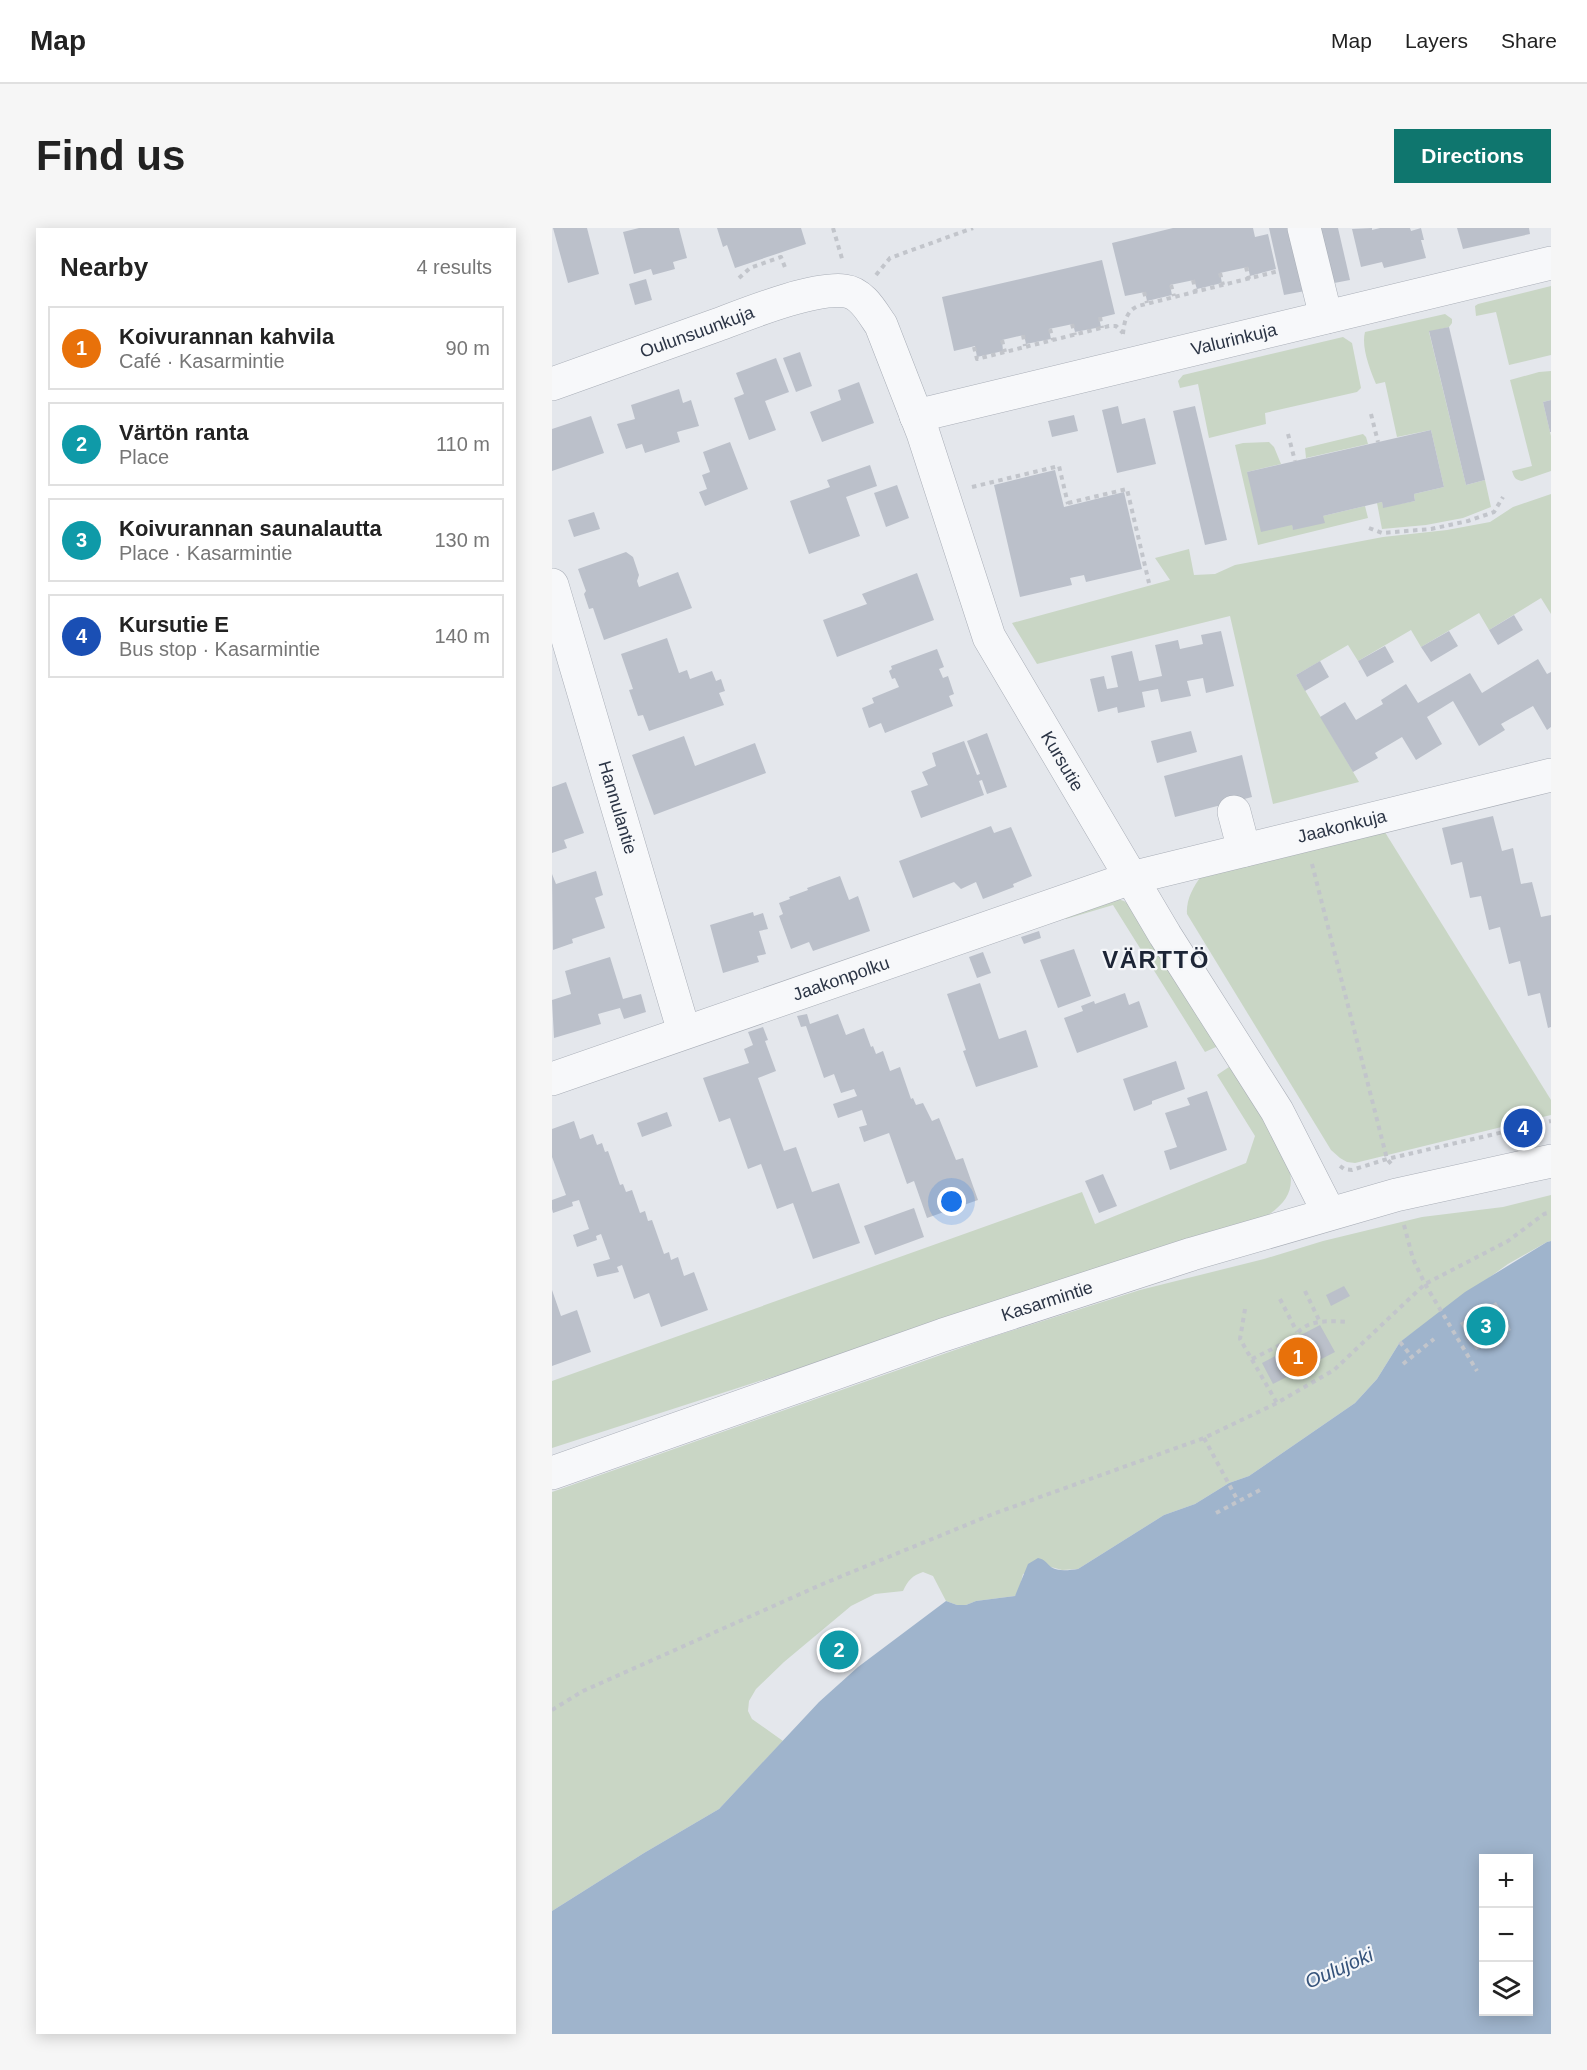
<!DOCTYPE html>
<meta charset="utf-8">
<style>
:root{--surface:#fff;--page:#f6f6f6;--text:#222;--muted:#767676;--line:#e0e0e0;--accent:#0f766e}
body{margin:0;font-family:Arial,sans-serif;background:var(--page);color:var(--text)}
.controls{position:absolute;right:18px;bottom:18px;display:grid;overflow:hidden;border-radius:0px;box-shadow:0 3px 15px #0003}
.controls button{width:54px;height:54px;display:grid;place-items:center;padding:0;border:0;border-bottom:2px solid var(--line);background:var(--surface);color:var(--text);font:30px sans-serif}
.you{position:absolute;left:400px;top:974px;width:21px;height:21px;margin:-15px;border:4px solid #fff;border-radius:50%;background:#1a73e8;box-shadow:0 0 0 9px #1a73e833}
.badge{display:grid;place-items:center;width:39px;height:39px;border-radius:50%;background:var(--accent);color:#fff;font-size:20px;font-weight:700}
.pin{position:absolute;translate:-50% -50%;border:3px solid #fff;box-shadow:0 2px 6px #0006}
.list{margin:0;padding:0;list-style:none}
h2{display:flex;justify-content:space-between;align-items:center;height:78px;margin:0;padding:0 24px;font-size:26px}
h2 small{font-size:20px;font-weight:400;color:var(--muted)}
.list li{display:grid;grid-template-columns:39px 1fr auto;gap:18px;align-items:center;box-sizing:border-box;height:84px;margin:0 12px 12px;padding:0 12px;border:2px solid var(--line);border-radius:0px}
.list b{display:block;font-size:22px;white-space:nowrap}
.list p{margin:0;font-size:20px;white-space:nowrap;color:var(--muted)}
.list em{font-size:20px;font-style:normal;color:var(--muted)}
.icon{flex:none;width:33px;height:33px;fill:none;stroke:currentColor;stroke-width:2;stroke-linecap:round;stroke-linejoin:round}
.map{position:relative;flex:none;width:999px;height:1806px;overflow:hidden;border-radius:0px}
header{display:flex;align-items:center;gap:36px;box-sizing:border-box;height:84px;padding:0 30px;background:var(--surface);border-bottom:2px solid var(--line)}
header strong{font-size:28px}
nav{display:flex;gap:33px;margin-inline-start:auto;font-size:21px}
.intro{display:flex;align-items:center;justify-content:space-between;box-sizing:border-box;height:144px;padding:0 36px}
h1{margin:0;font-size:42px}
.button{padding:15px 27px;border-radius:0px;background:var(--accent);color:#fff;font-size:21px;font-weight:700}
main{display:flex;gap:36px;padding:0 36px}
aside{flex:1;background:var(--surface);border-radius:0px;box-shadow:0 3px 15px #0003}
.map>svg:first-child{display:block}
.green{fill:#c9d6c5}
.water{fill:#9fb4cc;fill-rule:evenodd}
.building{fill:#bbc0ca}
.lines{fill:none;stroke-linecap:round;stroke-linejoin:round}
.minor-casing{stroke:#a9aeb7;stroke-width:34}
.path{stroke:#c2c5cb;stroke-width:4;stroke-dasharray:4.5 4.5;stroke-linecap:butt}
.minor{stroke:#f7f8fa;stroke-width:33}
.labels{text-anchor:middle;stroke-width:4.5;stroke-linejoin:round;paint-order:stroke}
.street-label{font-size:18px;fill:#2b3445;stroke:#f4f6f9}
.water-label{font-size:20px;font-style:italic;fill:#34527a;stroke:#f4f6f9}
.district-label{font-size:24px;font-weight:bold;letter-spacing:1.5px;fill:#1d2536;stroke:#f4f6f9}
</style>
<header>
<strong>Map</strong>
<nav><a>Map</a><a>Layers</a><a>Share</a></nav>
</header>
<div class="intro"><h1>Find us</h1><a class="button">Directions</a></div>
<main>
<aside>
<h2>Nearby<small>4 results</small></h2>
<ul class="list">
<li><span class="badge" style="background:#e8710a">1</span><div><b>Koivurannan kahvila</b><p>Café · Kasarmintie</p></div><em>90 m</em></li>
<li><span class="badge" style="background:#0f9aa8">2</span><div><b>Värtön ranta</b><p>Place</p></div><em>110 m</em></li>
<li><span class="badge" style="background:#0f9aa8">3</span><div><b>Koivurannan saunalautta</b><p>Place · Kasarmintie</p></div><em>130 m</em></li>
<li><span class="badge" style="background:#1a4fb4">4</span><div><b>Kursutie E</b><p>Bus stop · Kasarmintie</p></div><em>140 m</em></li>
</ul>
</aside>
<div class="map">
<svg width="999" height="1806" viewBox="0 0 999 1806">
<rect width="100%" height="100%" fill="#e4e7ec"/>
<g class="green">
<polygon points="999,58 999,127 957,137 944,84 924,88 923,78 926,76"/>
<path d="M893 86 900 91V95L897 99 877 104 914 257 933 252 939 279 911 290 874 297 830 301 825 275 830 274 831 279 863 273 862 266 892 259 879 202 845 209 833 154 824 156C818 142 809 119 813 104Z"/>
<polygon points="791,109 800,115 809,160 805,164 713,185 714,196 657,210 646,156 628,160 626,153 631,147"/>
<path d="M999 143V172L991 174 999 208V243L970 253C963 252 962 249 960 243L980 238 958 152 987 144Z"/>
<polygon points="811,206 814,209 816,216 754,230 753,220"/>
<polygon points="717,214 722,219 729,236 695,244 740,297 741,301 771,288 813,278 816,290 706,317 683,217 691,215"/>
<polygon points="999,266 999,386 989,370 937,402 927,385 869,419 859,402 806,433 796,417 744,447 807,554 721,576 678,388 485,436 460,395 618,352 603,330 637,321 642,347 663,346 683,337 831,309 895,302 938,294 961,279"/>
<path d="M831 601 999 872V887L803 935 795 934 788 930 779 922 635 686C634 671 641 660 649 648Z"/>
<polygon points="562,670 572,673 584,683 666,816 664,819 653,824 561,677 514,691 512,684"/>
<path d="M677 839 680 841 733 927C745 958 739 972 712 990L0 1220V1153L530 964 543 996 694 935 703 908 665 847Z"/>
<path d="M999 967V1013L995 1014 956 1036 848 1114 825 1151 803 1175 697 1248 677 1255 643 1276 612 1287 526 1341 510 1342 499 1339 471 1346 467 1362 463 1368 424 1373 414 1377H405L394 1373 381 1348 371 1344C360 1348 356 1352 351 1363L323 1366 299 1378 232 1434 204 1461 197 1473 196 1483 200 1491 231 1513 167 1581 92 1625 0 1683V1264L437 1110 588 1062 712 1031 771 1013 870 989 951 979Z"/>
</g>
<path class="water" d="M999 1013V1806H0V1683L92 1625 167 1581 267 1474 306 1439 394 1373 405 1377H414L424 1373 463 1368 476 1336 486 1330C494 1332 493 1334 499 1339 506 1344 518 1342 526 1341L612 1287 643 1276 677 1255 697 1248 803 1175 825 1151 848 1114 913 1064 995 1014ZM932 1630H976V1784H932Z"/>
<g class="building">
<polygon points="1,0 35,0 47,46 16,55"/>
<polygon points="87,0 127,0 135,30 121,34 123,41 101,47 99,41 82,46 71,4"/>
<polygon points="165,0 249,0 254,16 183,40 175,17 171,19"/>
<polygon points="621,0 701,0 703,9 716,6 724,41 698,48 696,39 668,45 670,55 645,61 642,52 618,57 620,67 595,73 593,64 573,68 560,15"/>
<polygon points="717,0 739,0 753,63 732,67"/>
<polygon points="765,0 786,0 798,52 777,56"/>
<polygon points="820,0 820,2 828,0 858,0 859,3 869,0 872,12 869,12 874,30 832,40 830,34 809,39 800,1"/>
<polygon points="905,0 977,0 978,6 911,21"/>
<polygon points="550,32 563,86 547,90 549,99 523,104 521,96 497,101 499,111 474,116 472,107 450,112 451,123 425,129 423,118 402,123 390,69"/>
<polygon points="94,51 100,72 83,77 77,56"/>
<polygon points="897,99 933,252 914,257 877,103"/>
<polygon points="248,124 260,158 244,164 231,130"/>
<polygon points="224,130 237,164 213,173 224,202 197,212 182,170 192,166 184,145"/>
<polygon points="307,154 322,195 270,214 258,184 289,172 286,162"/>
<polygon points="127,161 131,175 139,172 147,198 125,204 128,214 93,225 90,216 74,221 65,196 83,191 79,177"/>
<polygon points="999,172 999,204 998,204 991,174"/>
<polygon points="566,178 570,196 593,190 604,236 565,245 550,182"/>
<polygon points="643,178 675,312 653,317 621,183"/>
<polygon points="522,187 526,203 500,209 496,193"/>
<polygon points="39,188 52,225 0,243 0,201"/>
<polygon points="879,202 892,259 862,266 863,273 831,280 830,274 771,288 773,295 741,302 740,297 709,304 695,244"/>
<polygon points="178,214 196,261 153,278 147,264 155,261 150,247 158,244 151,224"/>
<polygon points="318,237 325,258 294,269 308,308 257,326 238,273 278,259 275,252"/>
<polygon points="503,242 512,279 572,264 590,341 534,354 532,347 518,350 520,357 468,369 442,257"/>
<polygon points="345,257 357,290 334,299 322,265"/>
<polygon points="42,284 48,301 22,309 16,292"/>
<polygon points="74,324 81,329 87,347 85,353 87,359 126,344 140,380 52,412 41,380 37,381 32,366 34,363 26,341"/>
<polygon points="365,345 382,392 285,429 271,392 315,376 310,366"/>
<polygon points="962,387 971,402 946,417 937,402"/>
<polygon points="669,403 682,458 654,465 651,450 635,453 639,468 609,474 606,461 590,464 593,479 566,485 565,479 546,484 538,451 552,448 555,461 566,459 559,428 580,423 587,453 610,448 603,417 626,412 628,421 651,416 649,407"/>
<polygon points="897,403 906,418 879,434 869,419"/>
<polygon points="115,410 127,445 135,442 138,451 160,443 164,453 169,451 173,463 167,465 172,477 97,503 91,487 86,488 77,462 81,461 69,426"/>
<polygon points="833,418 842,434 815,449 806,433"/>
<polygon points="385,421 392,439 387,441 391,450 396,448 402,466 397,468 401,478 333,505 329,495 317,500 310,480 322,475 320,470 347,459 343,450 340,451 337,443 340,441 339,438"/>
<polygon points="986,431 995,446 999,444 999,499 995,502 981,478 949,496 953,502 927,518 901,473 875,489 890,516 864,532 850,509 823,525 826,530 801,544 768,489 793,474 804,492 831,476 829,472 854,456 866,475 918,445 930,465"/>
<polygon points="768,433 777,449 753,463 744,447"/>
<polygon points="639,503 645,524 605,535 599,513"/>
<polygon points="435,505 455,559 435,566 430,552 427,553 432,567 369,590 359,563 376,557 370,544 384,538 380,525 412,513 425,547 428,546 415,513"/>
<polygon points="132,508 143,538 203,515 214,545 102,587 80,527"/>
<polygon points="690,527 700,569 623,589 612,548"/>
<polygon points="14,554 32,605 12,612 15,620 0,625 0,559"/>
<polygon points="941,588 950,623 961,620 969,656 980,654 989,689 999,687 999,799 996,800 988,765 976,768 968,733 957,736 948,699 937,702 929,668 918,670 910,634 899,637 890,600"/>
<polygon points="439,598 442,605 459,599 480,648 461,656 462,659 431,671 424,654 409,661 402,654 361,670 347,633"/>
<polygon points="44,643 51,667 43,670 53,700 20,711 21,715 1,722 0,646 4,656"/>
<polygon points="288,648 297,672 306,668 318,703 261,723 257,714 239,721 227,688 231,686 227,675 238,671 237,669 256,662 255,660"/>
<polygon points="201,684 202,688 211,685 216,701 207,703 214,726 205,728 207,734 171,745 158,697"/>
<polygon points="487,703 489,710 472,716 469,709"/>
<polygon points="522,721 539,768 506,780 488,732"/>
<polygon points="431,724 439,745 425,750 417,729"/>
<polygon points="58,729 71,771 89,766 94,784 72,791 68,780 46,786 49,796 2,810 0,772 19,766 13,743"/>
<polygon points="428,755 447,811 474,802 486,839 424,859 411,823 414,822 395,766"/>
<polygon points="573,765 577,777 587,773 596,799 525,825 512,790 531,783 529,778 542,773 543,776"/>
<polygon points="255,786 258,796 286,786 294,807 312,800 319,819 321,818 324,826 331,823 338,843 348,839 359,871 361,870 364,877 371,875 380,893 387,890 404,932 411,930 426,972 375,990 362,953 355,956 337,905 312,914 307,899 315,897 310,882 286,890 281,876 305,868 302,861 289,865 282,846 272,850 254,798 249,799 245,788"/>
<polygon points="211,799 216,812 213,813 224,843 206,850 232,923 244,919 260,964 287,955 308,1015 261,1031 241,975 225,981 209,936 196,941 178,890 167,894 151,850 197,835 192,821 201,817 196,804"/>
<polygon points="624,833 633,861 600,873 600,876 582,883 571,851"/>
<polygon points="655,863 675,922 618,942 612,923 625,919 613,885 638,877 635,870"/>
<polygon points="115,884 120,898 90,909 85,895"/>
<polygon points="22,893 28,911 41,906 45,917 50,915 53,924 56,923 68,957 71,956 74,964 80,962 88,985 93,983 96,993 100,992 112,1026 117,1024 119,1032 126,1029 132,1048 142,1044 156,1082 109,1099 97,1065 82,1071 70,1037 65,1039 67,1044 45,1049 41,1036 58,1031 49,1006 44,1008 45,1012 25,1019 21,1007 37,1001 27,972 20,974 21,978 1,985 0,981 0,972 14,967 0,929 0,901"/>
<polygon points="551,946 565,978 547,985 533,953"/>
<polygon points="362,980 372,1009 323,1027 312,998"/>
<polygon points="792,1058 798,1068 779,1078 774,1067"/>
<polygon points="0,1062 9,1088 25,1082 39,1124 0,1138"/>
<polygon points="944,1074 959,1102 944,1110 947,1116 940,1120 936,1115 924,1122 908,1095"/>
<polygon points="768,1097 783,1124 721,1156 710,1135 750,1114 747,1108"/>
</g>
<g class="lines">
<defs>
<g id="minor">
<polyline points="752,0 774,89"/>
<path id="s1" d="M0 156C55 136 110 117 165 97 197 85 261 59 293 63 310 65 320 84 329 97L371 205 437 409 613 707 725 883 777 985"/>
<path id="s2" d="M364 188 999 35"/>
<path id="s3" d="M0 357 132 804"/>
<polyline points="682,584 692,622"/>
<path id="s4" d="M0 851 579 650 999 547"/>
<path id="s5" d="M0 1245 391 1107 640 1026 844 967 999 933"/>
</g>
</defs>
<use href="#minor" class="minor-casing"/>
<g class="path">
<polyline points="281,0 291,34"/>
<polyline points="694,39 697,51"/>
<polyline points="668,45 671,57"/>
<polyline points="324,47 338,30 421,0"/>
<polyline points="187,50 198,40 229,29 234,42"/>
<polyline points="641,52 644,64"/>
<polyline points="619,57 622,68"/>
<polyline points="592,64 595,75"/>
<polyline points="548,89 550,100"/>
<polyline points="520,96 523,107"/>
<polyline points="498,101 501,112"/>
<path d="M571 106C572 95 574 83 586 78L727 43"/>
<polyline points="471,107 473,118"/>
<polyline points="450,112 453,124"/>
<polyline points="422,119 425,131 557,98 564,98 571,105"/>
<polyline points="819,186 826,214"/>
<polyline points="736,206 743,233"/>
<polyline points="420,259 507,238 516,276"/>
<polyline points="516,275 575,261 597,355"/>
<polyline points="817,300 830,305 879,301 916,293 942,284 951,269"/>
<polyline points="760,636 835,931 841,938"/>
<polyline points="788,938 792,941 800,942 835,931 999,893"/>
<polyline points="852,997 861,1031 873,1056 925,1143"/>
<polyline points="753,1063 767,1092"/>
<polyline points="728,1071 745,1104"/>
<polyline points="693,1081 688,1111 725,1175"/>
<polyline points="848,1114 860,1129"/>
<path d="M700 1131 742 1110C753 1090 778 1093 797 1094"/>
<polyline points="851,1136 882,1111"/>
<polyline points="652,1210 686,1273"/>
<polyline points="664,1285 708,1262"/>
<polyline points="0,1482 31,1463 273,1355 441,1286 652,1210 725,1175 782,1142 873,1056 956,1013 992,986 999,984"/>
</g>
<use href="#minor" class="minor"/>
</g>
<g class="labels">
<g class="street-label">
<text dy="6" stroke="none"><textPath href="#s1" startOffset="154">Oulunsuunkuja</textPath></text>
<text dy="6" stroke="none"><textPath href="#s2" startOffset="327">Valurinkuja</textPath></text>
<text dy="6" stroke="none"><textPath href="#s1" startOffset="834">Kursutie</textPath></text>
<text dy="6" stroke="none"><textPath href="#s3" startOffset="232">Hannulantie</textPath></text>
<text dy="6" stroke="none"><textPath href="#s4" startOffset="830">Jaakonkuja</textPath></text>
<text dy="6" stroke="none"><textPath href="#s4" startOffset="306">Jaakonpolku</textPath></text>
<text dy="6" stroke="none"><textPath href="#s5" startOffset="524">Kasarmintie</textPath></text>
</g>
<g class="water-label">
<text transform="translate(787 1740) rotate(-24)" y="7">Oulujoki</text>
</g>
<g class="district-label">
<text x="604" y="740">VÄRTTÖ</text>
</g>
</g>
</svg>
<div class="controls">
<button>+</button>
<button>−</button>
<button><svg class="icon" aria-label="layers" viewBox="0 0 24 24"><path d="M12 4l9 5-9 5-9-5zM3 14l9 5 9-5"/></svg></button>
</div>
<div class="you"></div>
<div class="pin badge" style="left:746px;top:1129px;background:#e8710a">1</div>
<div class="pin badge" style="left:287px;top:1422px;background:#0f9aa8">2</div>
<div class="pin badge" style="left:934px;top:1098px;background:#0f9aa8">3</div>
<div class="pin badge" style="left:971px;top:900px;background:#1a4fb4">4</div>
</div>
</main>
